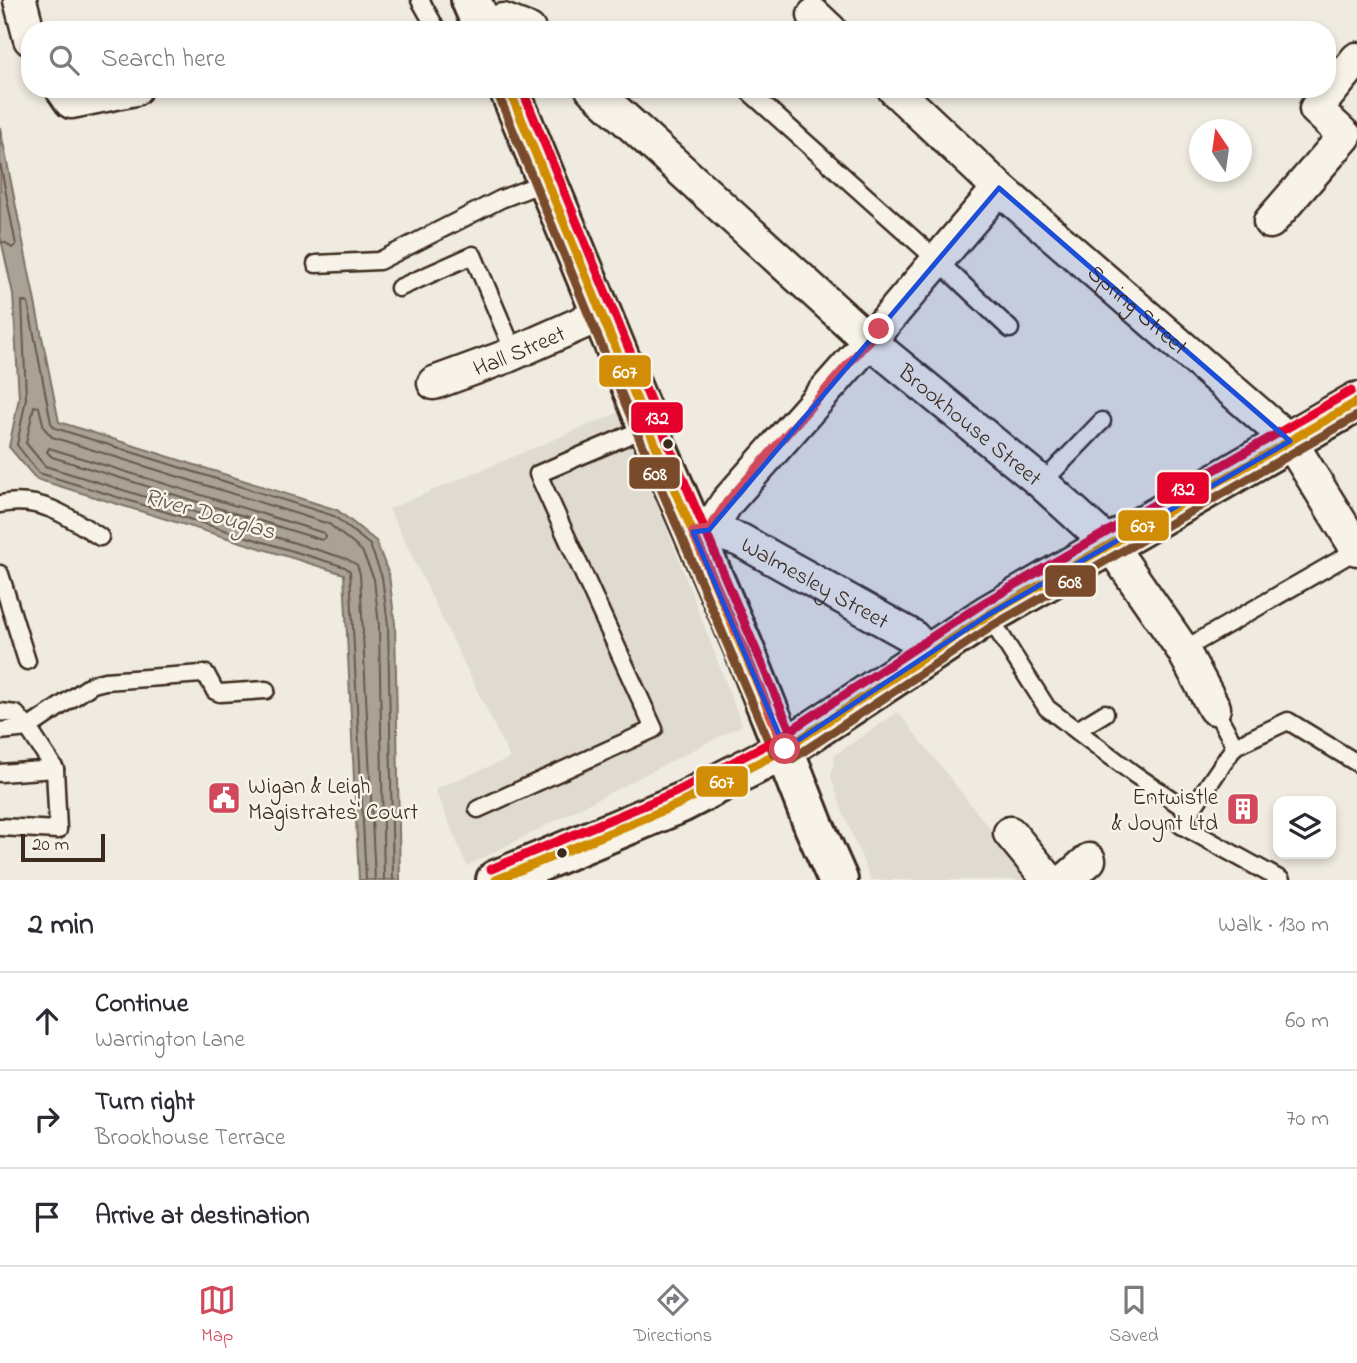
<!DOCTYPE html>
<meta charset="utf-8">
<style>
:root{--surface:#fff;--page:#f7f7f7;--text:#2b2b33;--muted:#7c7c81;--line:#e1e1e2;--accent:#d1495b}
body{margin:0;font-family:"Indie Flower",sans-serif;background:var(--page);color:var(--text)}
.controls{position:absolute;right:21px;bottom:21px;display:grid;overflow:hidden;border-radius:14px;box-shadow:0 4px 10px #0003}
.controls button{width:63px;height:63px;display:grid;place-items:center;padding:0;border:0;border-bottom:2px solid var(--line);background:var(--surface);color:var(--text);font:35px sans-serif}
.compass{position:absolute;left:1189px;top:119px;width:63px;height:63px;border-radius:50%;background:var(--surface);box-shadow:0 4px 10px #0003;rotate:347deg}
.scale{position:absolute;left:21px;bottom:18px;width:84px;box-sizing:border-box;padding-left:7px;border:4px solid #3b2a1e;border-top:0;font-size:19px;line-height:24px;white-space:nowrap;color:#3b2a1e;-webkit-text-stroke:5px #f7f3e8;paint-order:stroke}
.stop{position:absolute;width:21px;height:21px;margin:-16px;border:5px solid #d1495b;border-radius:50%;background:#fff}
.stop.end{background:#d1495b;border-color:#fff;box-shadow:0 2px 7px #0008}
.list{margin:0;padding:0;list-style:none}
h2{display:flex;justify-content:space-between;align-items:center;height:91px;margin:0;padding:0 28px;font-size:30px}
h2 small{font-size:23px;font-weight:400;color:var(--muted)}
.list li{display:grid;grid-template-columns:46px 1fr auto;gap:21px;align-items:center;box-sizing:border-box;height:98px;padding:0 28px;border-top:2px solid var(--line)}
.list b{display:block;font-size:26px;white-space:nowrap}
.list p{margin:0;font-size:23px;white-space:nowrap;color:var(--muted)}
.list em{font-size:23px;font-style:normal;color:var(--muted)}
.icon{flex:none;width:38px;height:38px;fill:none;stroke:currentColor;stroke-width:2;stroke-linecap:round;stroke-linejoin:round}
.map{position:relative;flex:none;width:1357px;height:880px;overflow:hidden}
.search{position:absolute;background:var(--surface);box-shadow:0 4px 10px #0003;left:21px;right:21px;top:21px;height:77px;display:flex;align-items:center;gap:18px;box-sizing:border-box;padding:0 24px;border-radius:28px;color:var(--muted);font-size:26px}
.sheet{height:385px;background:var(--surface)}
nav{display:flex;justify-content:space-around;align-items:center;box-sizing:border-box;height:98px;border-top:2px solid var(--line);background:var(--surface);font-size:19px;color:var(--muted)}
nav a{display:grid;justify-items:center;gap:4px}
nav .on{color:var(--accent)}
.map>svg:first-child{display:block}
.built{fill:#e0dbd0}
.water{fill:#aaa296;stroke:#7e7266;stroke-width:2}
.lines{fill:none;stroke-linecap:round;stroke-linejoin:round}
.shore{stroke:#675a4e;stroke-width:2}
.service-casing{stroke:#3b2a1e;stroke-width:21}
.minor-casing{stroke:#3b2a1e;stroke-width:37}
.primary-casing{stroke:#3b2a1e;stroke-width:44}
.trunk-casing{stroke:#3b2a1e;stroke-width:44}
.service{stroke:#f7f3e8;stroke-width:16}
.minor{stroke:#f7f3e8;stroke-width:32}
.primary{stroke:#f7f3e8;stroke-width:38}
.trunk{stroke:#f7f3e8;stroke-width:38}
.bus-1-casing{stroke:#f7f3e8;stroke-width:14}
.bus-2-casing{stroke:#f7f3e8;stroke-width:14}
.bus-3-casing{stroke:#f7f3e8;stroke-width:14}
.bus-1{stroke:#d18d06;stroke-width:9}
.bus-2{stroke:#7a4b2a;stroke-width:9}
.bus-3{stroke:#e4002b;stroke-width:9}
.route{stroke:#d1495b;stroke-width:9}
.marked{fill:#1d4ed8;fill-opacity:0.2;stroke:#1d4ed8;stroke-width:5;stroke-linejoin:round}
.bus-dot{fill:#3b2a1e;stroke:#f7f3e8;stroke-width:2.5}
.labels{text-anchor:middle;stroke-width:5;stroke-linejoin:round;paint-order:stroke}
.street-label{font-size:23px;fill:#3b2a1e;stroke:#f7f3e8}
.poi-label{font-size:23px;fill:#3b2a1e;stroke:#f7f3e8;text-anchor:start}
.water-label{font-size:24px;font-style:italic;fill:#625448;stroke:#f7f3e8}
.line-badge{stroke:#f7f3e8;stroke-width:2.5}
.badge-label{font-size:19px;text-anchor:middle;font-weight:bold;fill:#fff}
</style>
<div class="map">
<svg width="1357" height="880" viewBox="0 0 1357 880">
<rect width="100%" height="100%" fill="#efebe0"/>
<filter id="ink" filterUnits="userSpaceOnUse"><feTurbulence type="fractalNoise" baseFrequency=".0143" numOctaves="2"/><feDisplacementMap in="SourceGraphic" scale="14" xChannelSelector="R" yChannelSelector="G"/><feConvolveMatrix kernelMatrix="1 2 1 2 8 2 1 2 1" color-interpolation-filters="sRGB"/></filter>
<g filter="url(#ink)">
<g class="built">
<polygon points="622,411 742,725 467,866 435,789 510,758 389,509"/>
<polygon points="898,712 1030,880 871,880 842,810 831,776 835,755"/>
</g>
<polygon class="water" points="0,127 59,422 337,510 376,541 389,575 395,624 400,880 359,880 344,574 36,479 9,447 19,398 13,294 0,235"/>
<g class="lines">
<g class="shore">
<polyline points="0,163 16,245 12,248 6,243 0,242"/>
<polygon points="49,448 324,533 326,537 322,540 52,457 47,452"/>
<polyline points="366,880 350,571 345,567 39,473 17,445 26,398 22,301 28,303 51,423 55,428 334,516 370,545 382,577 388,625 393,880"/>
<polyline points="375,880 360,574 357,565 347,559 45,466 26,443 34,406 39,407 44,428 52,437 329,524 362,551 374,579 379,626 384,880"/>
</g>
<defs>
<g id="service">
<polyline points="420,0 437,30"/>
<polyline points="746,89 938,261 1010,329"/>
<polyline points="316,264 379,261 501,199 548,181"/>
<polyline points="399,288 473,255 514,352"/>
<polyline points="1042,483 1102,421"/>
<path d="M0 504C40 496 68 516 100 537"/>
<polyline points="0,574 27,661"/>
<polyline points="988,615 1047,708 1134,774 1190,812"/>
<polyline points="1183,650 1357,550"/>
<polyline points="1214,708 1235,746"/>
<polyline points="0,712 16,714 28,728 0,731"/>
<polyline points="1077,730 1105,713"/>
<polyline points="0,773 55,769"/>
<polyline points="478,809 654,729 538,474 648,427"/>
<polyline points="0,827 58,830 55,769 28,728 93,684 105,681 202,674 206,674 215,691 220,693 266,690"/>
<polyline points="1281,880 1181,825 1235,746 1288,721 1357,763"/>
</g>
<g id="minor">
<polyline points="20,0 30,39"/>
<polyline points="814,15 830,30"/>
<polyline points="482,26 503,20 529,30"/>
<polyline points="62,89 71,102 135,89"/>
<path id="s1" d="M592 89 869 341 1042 483 1111 546 1183 650 1214 708"/>
<path id="s2" d="M894 89 999 188 1290 441 1357 549"/>
<polyline points="1270,222 1345,136 1316,109 1357,59"/>
<path id="s3" d="M434 383 505 357 602 314"/>
<polyline points="709,530 727,502 859,353 999,188"/>
<path id="s4" d="M693 532 709 530 740 540 912 636 928 653"/>
<polyline points="1010,833 1049,880"/>
<polyline points="1066,880 1089,860"/>
</g>
<g id="primary">
<polyline points="471,0 484,30"/>
<polyline points="509,89 648,427 743,646 814,826 838,880"/>
</g>
<polyline id="trunk" points="496,880 681,803 785,749 988,615 1357,402"/>
</defs>
<use href="#service" class="service-casing"/>
<use href="#minor" class="minor-casing"/>
<use href="#primary" class="primary-casing"/>
<use href="#trunk" class="trunk-casing"/>
<use href="#service" class="service"/>
<use href="#minor" class="minor"/>
<use href="#primary" class="primary"/>
<use href="#trunk" class="trunk"/>
<defs>
<g id="bus-1">
<polyline points="509,89 648,427 785,749"/>
<polyline points="496,880 681,803 785,749 988,615 1357,402"/>
</g>
<g id="bus-2">
<polyline points="498,94 637,432 774,754"/>
<polyline points="792,759 994,625 1357,416"/>
</g>
<g id="bus-3">
<polyline points="522,89 659,422 796,744"/>
<polyline points="491,869 676,792 779,738 982,604 1351,391"/>
</g>
</defs>
<use href="#bus-1" class="bus-1-casing"/>
<use href="#bus-2" class="bus-2-casing"/>
<use href="#bus-3" class="bus-3-casing"/>
<use href="#bus-1" class="bus-1"/>
<use href="#bus-2" class="bus-2"/>
<use href="#bus-3" class="bus-3"/>
</g>
</g>
<g class="lines" filter="url(#ink)">
<polyline class="route" points="785,749 743,646 693,532 709,530 727,502 879,329"/>
</g>
<path class="marked" d="M999 188 1290 441 988 615 785 749 693 532 709 530Z"/>
<defs>
<symbol id="civic-square" viewBox="-11 -11 22 22"><rect x="-9" y="-9" width="18" height="18" rx="4" fill="#d1495b" stroke="#f7f3e8"/><path d="M-.6-6.5H3V-4.5H.6V-3L4-1V1h2V6H-6V1h2V-1L-.6-3ZM-1.2 2.5V6h2.4V2.5Z" fill="#fff"/></symbol>
<symbol id="building-square" viewBox="-11 -11 22 22"><rect x="-9" y="-9" width="18" height="18" rx="4" fill="#d1495b" stroke="#f7f3e8"/><path d="M-4-6H4V6H1V3H-1V6H-4ZM-2.5-4.3h1.7v1.8h-1.7ZM.8-4.3h1.7v1.8H.8ZM-2.5-1h1.7V.8h-1.7ZM.8-1h1.7V.8H.8Z" fill="#fff"/></symbol>
</defs>
<g fill-rule="evenodd">
<use href="#civic-square" x="205" y="779" width="38" height="38"/>
<use href="#building-square" x="1224" y="790" width="38" height="38"/>
</g>
<g class="bus-dot">
<circle cx="668" cy="444" r="6"/>
<circle cx="562" cy="853" r="6"/>
</g>
<g class="labels">
<g class="street-label">
<text dy="8" stroke="none"><textPath href="#s2" startOffset="329">Spring Street</textPath></text>
<text dy="8" stroke="none"><textPath href="#s3" startOffset="91">Hall Street</textPath></text>
<text dy="8" stroke="none"><textPath href="#s1" startOffset="506">Brookhouse Street</textPath></text>
<text dy="8" stroke="none"><textPath href="#s4" startOffset="135">Walmesley Street</textPath></text>
</g>
<g class="poi-label">
<text x="248" y="793">Wigan &amp; Leigh<tspan x="248" dy="26">Magistrates' Court</tspan></text>
<text x="1218" y="804" text-anchor="end">Entwistle<tspan x="1218" dy="26">&amp; Joynt Ltd</tspan></text>
</g>
<g class="water-label">
<text transform="translate(210 513) rotate(16)" y="8">River Douglas</text>
</g>
</g>
<g class="line-badge">
<rect x="598" y="354" width="54" height="34" rx="7" fill="#d18d06"/>
<rect x="630" y="401" width="54" height="33" rx="7" fill="#e4002b"/>
<rect x="628" y="456" width="53" height="34" rx="7" fill="#7a4b2a"/>
<rect x="1156" y="471" width="54" height="34" rx="7" fill="#e4002b"/>
<rect x="1117" y="509" width="53" height="33" rx="7" fill="#d18d06"/>
<rect x="1044" y="564" width="53" height="34" rx="7" fill="#7a4b2a"/>
<rect x="695" y="765" width="54" height="33" rx="7" fill="#d18d06"/>
</g>
<g class="badge-label">
<text x="625" y="378">607</text>
<text x="657" y="424">132</text>
<text x="655" y="480">608</text>
<text x="1183" y="495">132</text>
<text x="1143" y="532">607</text>
<text x="1070" y="588">608</text>
<text x="722" y="788">607</text>
</g>
</svg>
<div class="controls">
<button><svg class="icon" aria-label="layers" viewBox="0 0 24 24"><path d="M12 4l9 5-9 5-9-5zM3 14l9 5 9-5"/></svg></button>
</div>
<svg class="compass" viewBox="-18 -18 36 36"><path d="M0-13l5 13h-10z" fill="#e53935"/><path d="M0 13l5-13h-10z" fill="#7c7c81"/></svg>
<div class="scale">20 m</div>
<div class="stop" style="left:785px;top:749px"></div>
<div class="stop end" style="left:879px;top:329px"></div>
<div class="search"><svg class="icon" aria-label="search" viewBox="0 0 24 24"><circle cx="10" cy="10" r="6"/><path d="M15 15l6 6"/></svg>Search here</div>
</div>
<section class="sheet">
<h2>2 min<small>Walk · 130 m</small></h2>
<ul class="list">
<li><svg class="icon" aria-label="ahead" viewBox="0 0 24 24"><path d="M12 20V5M6 11l6-6 6 6"/></svg><div><b>Continue</b><p>Warrington Lane</p></div><em>60 m</em></li>
<li><svg class="icon" aria-label="right" viewBox="0 0 24 24"><path d="M7 20v-9h11M14 6l5 5-5 5"/></svg><div><b>Turn right</b><p>Brookhouse Terrace</p></div><em>70 m</em></li>
<li><svg class="icon" aria-label="arrive" viewBox="0 0 24 24"><path d="M6 21V4h12l-3 4 3 4H6"/></svg><div><b>Arrive at destination</b></div></li>
</ul>
</section>
<nav>
<a class="on"><svg class="icon" aria-label="map" viewBox="0 0 24 24"><path d="M3 6l6-2 6 2 6-2v14l-6 2-6-2-6 2zM9 4v14M15 6v14"/></svg>Map</a>
<a><svg class="icon" aria-label="directions" viewBox="0 0 24 24"><path d="M12 3l9 9-9 9-9-9zM9 14v-3h6M13 9l2 2-2 2"/></svg>Directions</a>
<a><svg class="icon" aria-label="saved" viewBox="0 0 24 24"><path d="M7 4h10v16l-5-4-5 4z"/></svg>Saved</a>
</nav>
